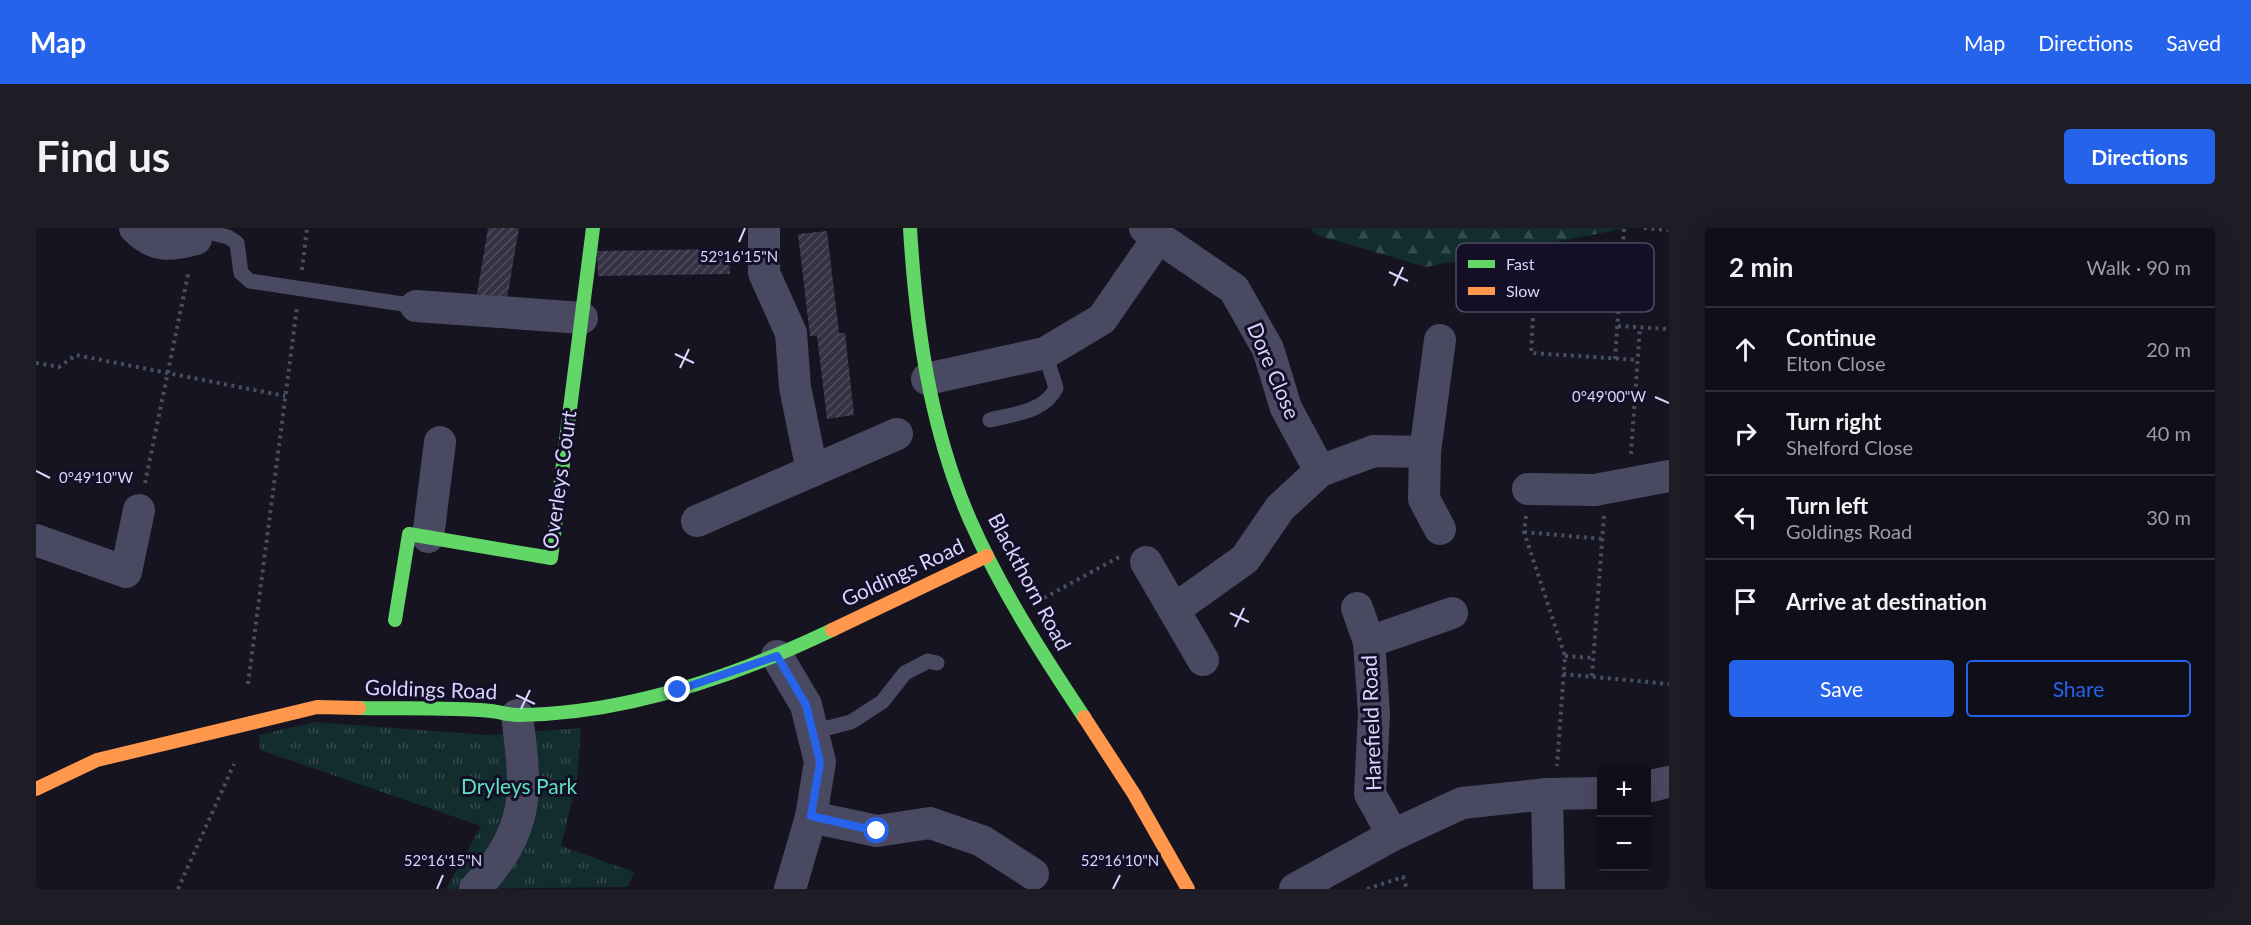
<!DOCTYPE html>
<meta charset="utf-8">
<style>
:root{--surface:#100f19;--page:#1e1d26;--text:#f1f3f6;--muted:#9c9ca2;--line:#302f38;--accent:#2563eb}
body{margin:0;font-family:Lato,sans-serif;background:var(--page);color:var(--text)}
.controls{position:absolute;right:18px;bottom:18px;display:grid;overflow:hidden;border-radius:6px;box-shadow:0 6px 24px #0002}
.controls button{width:54px;height:54px;display:grid;place-items:center;padding:0;border:0;border-bottom:2px solid var(--line);background:var(--surface);color:var(--text);font:30px sans-serif}
.stop{position:absolute;width:18px;height:18px;margin:-14px;border:4px solid #2563eb;border-radius:50%;background:#fff}
.stop.end{background:#2563eb;border-color:#fff;box-shadow:0 2px 6px #0008}
.list{margin:0;padding:0;list-style:none}
h2{display:flex;justify-content:space-between;align-items:center;height:78px;margin:0;padding:0 24px;font-size:26px}
h2 small{font-size:20px;font-weight:400;color:var(--muted)}
.list li{display:grid;grid-template-columns:39px 1fr auto;gap:18px;align-items:center;box-sizing:border-box;height:84px;padding:0 24px;border-top:2px solid var(--line)}
.list b{display:block;font-size:22px;white-space:nowrap}
.list p{margin:0;font-size:20px;white-space:nowrap;color:var(--muted)}
.list em{font-size:20px;font-style:normal;color:var(--muted)}
.actions{display:flex;gap:12px;padding:18px 24px}
.actions a{flex:1;padding:14px 0;border:2px solid var(--accent);border-radius:6px;text-align:center;font-size:21px;color:var(--accent)}
.actions .main{background:var(--accent);color:#fff}
.icon{flex:none;width:33px;height:33px;fill:none;stroke:currentColor;stroke-width:2;stroke-linecap:round;stroke-linejoin:round}
.map{position:relative;flex:none;width:1633px;height:661px;overflow:hidden;border-radius:6px}
header{display:flex;align-items:center;gap:36px;box-sizing:border-box;height:84px;padding:0 30px;background:var(--accent);color:#fff}
header strong{font-size:28px}
nav{display:flex;gap:33px;margin-inline-start:auto;font-size:21px}
.intro{display:flex;align-items:center;justify-content:space-between;box-sizing:border-box;height:144px;padding:0 36px}
h1{margin:0;font-size:42px}
.button{padding:15px 27px;border-radius:6px;background:var(--accent);color:#fff;font-size:21px;font-weight:700}
main{display:flex;gap:36px;padding:0 36px}
aside{flex:1;background:var(--surface);border-radius:6px;box-shadow:0 6px 24px #0002}
.map>svg:first-child{display:block}
.grass{fill:url(#grass-tufts)}
.forest{fill:url(#forest-firs)}
.building{fill:url(#building-hatch)}
.lines{fill:none;stroke-linecap:round;stroke-linejoin:round}
.path{stroke:#44505f;stroke-width:4;stroke-dasharray:3 4.5;stroke-linecap:butt}
.lane{stroke:#4a4962;stroke-width:15}
.street{stroke:#4a4962;stroke-width:32}
.fast{stroke:#63d668;stroke-width:14}
.slow{stroke:#ff974d;stroke-width:14}
.route{stroke:#2563eb;stroke-width:8}
.ticks{fill:none;stroke:#d9d4ff;stroke-width:2}
.labels{text-anchor:middle;stroke-width:6;stroke-linejoin:round;paint-order:stroke}
.street-label{font-size:21px;fill:#d9d4ff;stroke:#130f26}
.park-label{font-size:21px;fill:#5fe0c0;stroke:#130f26}
.key{fill:#130f26;stroke:#4e4a67;stroke-width:1.5}
.key-label{font-size:16px;fill:#d9d4ff}
.ticks-label{font-size:15px;text-anchor:middle;fill:#d9d4ff;stroke:#130f26;stroke-width:6;stroke-linejoin:round;paint-order:stroke}
</style>
<header>
<strong>Map</strong>
<nav><a>Map</a><a>Directions</a><a>Saved</a></nav>
</header>
<div class="intro"><h1>Find us</h1><a class="button">Directions</a></div>
<main>
<div class="map">
<svg width="1633" height="661" viewBox="0 0 1633 661">
<defs>
<pattern id="grass-tufts" width="24" height="20" patternUnits="userSpaceOnUse" patternTransform="scale(1.5)"><rect width="24" height="20" fill="#132c2d"/><path d="M3 7l-1-3M5 7V3M7 7l1-3M15 17l-1-3M17 17v-4M19 17l1-3" fill="none" stroke="#354a4c"/></pattern>
<pattern id="forest-firs" width="22" height="20" patternUnits="userSpaceOnUse" patternTransform="scale(1.5)"><rect width="22" height="20" fill="#132c2d"/><path d="M5 1l3.5 6h-7zM16 11l3.5 6h-7z" fill="#354a4c"/></pattern>
<pattern id="building-hatch" width="6" height="6" patternUnits="userSpaceOnUse" patternTransform="scale(1.5)"><rect width="6" height="6" fill="#343243"/><path d="M-1 1l2-2M0 6l6-6M5 7l2-2" fill="none" stroke="#514f5f"/></pattern>
</defs>
<rect width="100%" height="100%" fill="#161421"/>
<polygon class="grass" points="279,494 450,507 545,500 541,552 525,618 598,644 592,659 410,661 445,598 224,522 223,507"/>
<polygon class="forest" points="1274,0 1591,0 1390,39 1280,7"/>
<g class="building">
<polygon points="452,0 483,0 471,71 441,66"/>
<polygon points="791,3 803,105 809,105 818,187 791,191 781,108 774,108 762,6"/>
<polygon points="693,21 694,46 562,48 561,23"/>
</g>
<g class="lines">
<g class="path">
<polyline points="1608,0 1633,2"/>
<polyline points="266,42 271,0"/>
<polyline points="1497,90 1495,125 1602,132"/>
<polyline points="1582,98 1633,101"/>
<polyline points="1579,131 1588,0"/>
<polyline points="0,135 23,139 40,127 249,168"/>
<polyline points="1595,226 1604,99"/>
<polyline points="109,255 153,42"/>
<polyline points="1490,288 1488,304 1529,428 1521,538"/>
<polyline points="1488,304 1567,311"/>
<polyline points="1008,370 1083,329"/>
<polyline points="1529,428 1558,430"/>
<polyline points="1527,446 1633,456"/>
<polyline points="1556,448 1568,287"/>
<polyline points="212,456 261,79"/>
<polyline points="142,661 198,536"/>
<polyline points="1331,661 1367,649 1371,661"/>
</g>
<g class="lane">
<polyline points="161,1 192,9 201,15 205,45 214,53 380,78"/>
<path d="M954 192C977 186 1009 184 1020 160L1009 125"/>
<polyline points="776,504 815,494 846,474 869,445 892,433 901,435"/>
</g>
<g class="street">
<path d="M99 0C119 20 134 18 160 11L161 0"/>
<polyline points="728,0 728,45 755,105 759,159 776,243"/>
<polyline points="1109,0 1198,61 1232,121 1250,180 1284,243"/>
<polyline points="380,78 546,90"/>
<polyline points="1404,112 1389,224 1388,271 1404,301"/>
<polyline points="891,151 1009,125 1066,91 1122,10"/>
<polyline points="1492,261 1559,262 1633,248"/>
<polyline points="661,293 861,206"/>
<polyline points="392,309 404,214"/>
<polyline points="0,312 90,344 103,282"/>
<polyline points="1110,334 1167,432"/>
<polyline points="1321,380 1333,414 1338,485 1334,566 1357,607"/>
<polyline points="1139,381 1209,331 1244,280 1284,243 1338,223 1389,224"/>
<polyline points="1333,414 1416,385"/>
<polyline points="741,428 770,477 784,534 775,589 754,661"/>
<polyline points="1610,559 1633,554"/>
<polyline points="1511,566 1513,661"/>
<polyline points="775,589 841,603 894,595 946,613 997,646"/>
<path d="M439 661C495 600 491 565 481 487"/>
<polyline points="1259,661 1357,607 1426,575 1511,566 1566,565"/>
</g>
<g class="fast">
<path d="M874 0C880 100 894 200 934 292 965 362 1006 426 1048 489"/>
<polyline points="359,392 373,306 515,330 557,0"/>
<path d="M323 480C367 481 412 479 455 483 464 484 473 487 482 487 591 486 700 448 796 402"/>
</g>
<g class="slow">
<polyline points="796,402 951,328"/>
<polyline points="1048,489 1098,566 1152,661"/>
<polyline points="0,561 61,532 281,479 323,480"/>
</g>
</g>
<g class="lines">
<polyline class="route" points="642,462 741,428 770,477 784,534 775,588 841,603"/>
</g>
<path class="ticks" d="M703 14 709 0M1353 44 1372 53M1358 58 1367 39M639 126 658 135M644 140 653 121M1619 169 1633 175M0 243 14 250M1194 385 1213 394M1199 399 1208 380M480 467 499 476M485 481 494 462M401 661 407 647M1077 661 1084 647"/>
<g class="labels">
<g class="street-label">
<text transform="translate(1237 143) rotate(67)" y="7">Dore Close</text>
<text transform="translate(524 252) rotate(-82)" y="7">Overleys Court</text>
<text transform="translate(867 345) rotate(-25)" y="7">Goldings Road</text>
<text transform="translate(993 354) rotate(62)" y="7">Blackthorn Road</text>
<text transform="translate(395 462) rotate(2)" y="7">Goldings Road</text>
<text transform="translate(1336 495) rotate(-92)" y="7">Harefield Road</text>
</g>
<g class="park-label">
<text x="483" y="566">Dryleys Park</text>
</g>
</g>
<rect x="1420" y="15" width="198" height="69" rx="9" class="key"/>
<rect x="1432" y="32" width="27" height="8" fill="#63d668"/>
<rect x="1432" y="59" width="27" height="8" fill="#ff974d"/>
<g class="key-label">
<text x="1470" y="42">Fast</text>
<text x="1470" y="69">Slow</text>
</g>
<g class="ticks-label">
<text x="703" y="34">52°16'15"N</text>
<text x="1573" y="174">0°49'00"W</text>
<text x="60" y="255">0°49'10"W</text>
<text x="407" y="638">52°16'15"N</text>
<text x="1084" y="638">52°16'10"N</text>
</g>
</svg>
<div class="controls">
<button>+</button>
<button>−</button>
</div>
<div class="stop" style="left:841px;top:603px"></div>
<div class="stop end" style="left:642px;top:462px"></div>
</div>
<aside>
<h2>2 min<small>Walk · 90 m</small></h2>
<ul class="list">
<li><svg class="icon" aria-label="ahead" viewBox="0 0 24 24"><path d="M12 20V5M6 11l6-6 6 6"/></svg><div><b>Continue</b><p>Elton Close</p></div><em>20 m</em></li>
<li><svg class="icon" aria-label="right" viewBox="0 0 24 24"><path d="M7 20v-9h11M14 6l5 5-5 5"/></svg><div><b>Turn right</b><p>Shelford Close</p></div><em>40 m</em></li>
<li><svg class="icon" aria-label="left" viewBox="0 0 24 24"><path d="M17 20v-9H6M10 6l-5 5 5 5"/></svg><div><b>Turn left</b><p>Goldings Road</p></div><em>30 m</em></li>
<li><svg class="icon" aria-label="arrive" viewBox="0 0 24 24"><path d="M6 21V4h12l-3 4 3 4H6"/></svg><div><b>Arrive at destination</b></div></li>
</ul>
<div class="actions"><a class="main">Save</a><a>Share</a></div>
</aside>
</main>
